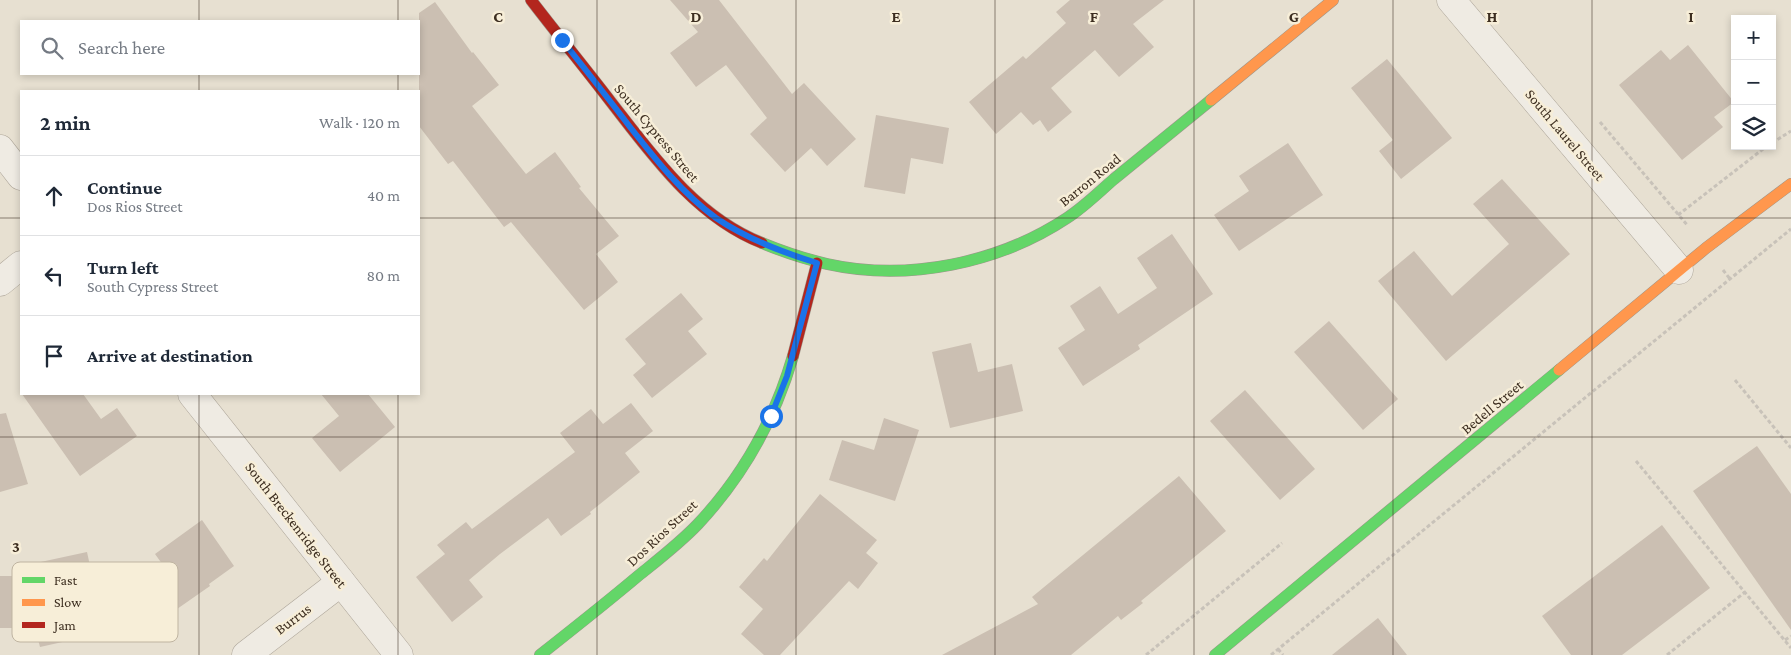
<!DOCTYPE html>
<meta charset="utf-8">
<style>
:root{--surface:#fff;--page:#f6f6f7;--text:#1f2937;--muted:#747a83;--line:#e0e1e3}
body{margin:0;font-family:"Crimson Pro",serif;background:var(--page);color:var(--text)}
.controls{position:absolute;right:15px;top:15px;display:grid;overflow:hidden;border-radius:0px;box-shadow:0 2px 8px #0003}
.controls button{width:45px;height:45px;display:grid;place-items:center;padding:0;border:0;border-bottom:1px solid var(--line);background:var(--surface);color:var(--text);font:25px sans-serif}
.stop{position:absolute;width:15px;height:15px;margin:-11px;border:4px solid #1a73e8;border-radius:50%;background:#fff}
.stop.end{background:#1a73e8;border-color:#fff;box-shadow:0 1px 5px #0008}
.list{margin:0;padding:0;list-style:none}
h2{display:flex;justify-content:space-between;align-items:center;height:65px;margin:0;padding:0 20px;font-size:21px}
h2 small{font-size:16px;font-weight:400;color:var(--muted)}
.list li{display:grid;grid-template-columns:32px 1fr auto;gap:15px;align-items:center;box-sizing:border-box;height:80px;padding:0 20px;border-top:1px solid var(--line)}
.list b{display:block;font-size:19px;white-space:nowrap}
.list p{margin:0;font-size:16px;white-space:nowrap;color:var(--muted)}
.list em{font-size:16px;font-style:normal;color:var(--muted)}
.icon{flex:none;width:28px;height:28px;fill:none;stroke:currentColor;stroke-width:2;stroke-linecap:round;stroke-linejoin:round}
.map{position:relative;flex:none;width:1791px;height:655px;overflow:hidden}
.search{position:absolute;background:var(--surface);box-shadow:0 2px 8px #0003;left:20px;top:20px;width:400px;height:55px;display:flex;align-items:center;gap:12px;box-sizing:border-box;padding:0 18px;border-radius:0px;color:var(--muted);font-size:19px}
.panel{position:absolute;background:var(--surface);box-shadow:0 2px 8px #0003;left:20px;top:90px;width:400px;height:305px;border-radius:0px}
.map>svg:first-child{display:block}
.building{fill:#cbbfb2}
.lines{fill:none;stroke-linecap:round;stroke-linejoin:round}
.street-casing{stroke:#ada599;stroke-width:29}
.fast-casing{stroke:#9c958a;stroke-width:12}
.slow-casing{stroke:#9c958a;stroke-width:12}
.jam-casing{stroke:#9c958a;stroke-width:12}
.path{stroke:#c8c2b9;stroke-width:3;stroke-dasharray:4 2.5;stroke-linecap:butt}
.street{stroke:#efebe3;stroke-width:28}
.fast{stroke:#63d668;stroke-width:11}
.slow{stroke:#ff974d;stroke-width:11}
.jam{stroke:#b3261e;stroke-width:11}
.route{stroke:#1a73e8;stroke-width:6}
.grid{fill:none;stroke:#3d2e20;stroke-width:1;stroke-opacity:0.55}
.labels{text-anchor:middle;stroke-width:5;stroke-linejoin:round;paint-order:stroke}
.street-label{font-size:15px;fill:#3d2e20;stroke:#f7eed8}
.key{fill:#f7eed8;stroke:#bfb4a1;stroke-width:1}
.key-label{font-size:14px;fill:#3d2e20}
.grid-label{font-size:16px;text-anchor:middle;font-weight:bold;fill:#3d2e20;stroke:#f7eed8;stroke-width:5;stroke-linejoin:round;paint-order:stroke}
</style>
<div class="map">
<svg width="1791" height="655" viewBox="0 0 1791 655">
<rect width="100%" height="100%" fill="#e7e0d1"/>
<g class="building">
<polygon points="670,0 719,0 792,94 804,83 856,139 827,166 811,148 785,172 750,134 767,118 726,65 696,87 670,53 698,32"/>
<polygon points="1070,0 1164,0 1133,24 1154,47 1119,77 1095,50 1051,88 1072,112 1048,132 1040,120 1033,125 1021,112 996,134 969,102 1023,56 1026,59 1066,23 1056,12"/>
<polygon points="435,2 472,53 473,52 499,85 472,106 506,149 526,174 555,152 581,187 579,188 619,236 596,254 618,282 584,310 511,222 504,227 453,161 448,164 419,126 419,13"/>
<polygon points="1688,45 1734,102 1714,117 1723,127 1682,160 1619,85 1661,50 1670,60"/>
<polygon points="1387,59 1452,138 1401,179 1379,151 1393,140 1351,88"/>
<polygon points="876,115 949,128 943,164 911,158 905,194 864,187"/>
<polygon points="1288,143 1323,195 1239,251 1214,215 1249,191 1239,176"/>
<polygon points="1502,179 1570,254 1446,361 1378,281 1414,251 1452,296 1509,244 1473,204"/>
<polygon points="1172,234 1213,294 1138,345 1140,349 1083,386 1058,348 1085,330 1070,306 1100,286 1118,314 1157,288 1137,258"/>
<polygon points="681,293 703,319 688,331 707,354 652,398 633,375 646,364 625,339"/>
<polygon points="1329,321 1398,399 1363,430 1294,352"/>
<polygon points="971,343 978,372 1012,364 1023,411 950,428 932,352"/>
<polygon points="1245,390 1315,469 1280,500 1210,421"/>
<polygon points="22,394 83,394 101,419 117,408 137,436 80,476"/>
<polygon points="321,394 368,394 395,427 340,472 312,438 339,416"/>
<polygon points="631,403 653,431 625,453 640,472 590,512 591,514 561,536 548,518 500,554 469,580 483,597 452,622 416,577 445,554 437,545 466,522 472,529 575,452 560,433 591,409 603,424"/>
<polygon points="6,413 28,484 0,492 0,414"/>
<polygon points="884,418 919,430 895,501 829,480 842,440 874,450"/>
<polygon points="1757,446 1791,494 1791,630 1693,491"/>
<polygon points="1179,476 1226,531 1141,601 1143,603 1121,620 1118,616 1071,655 942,655 1038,604 1032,597"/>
<polygon points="820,494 877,540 866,553 878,563 858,589 849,581 780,655 764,655 741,634 763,609 739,587 764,558 767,561"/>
<polygon points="202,520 234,566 209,584 210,586 167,616 147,587 168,572 155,554"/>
<polygon points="1662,525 1710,588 1622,655 1571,655 1542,616"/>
<polygon points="87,552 99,607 70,614 76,639 40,647 35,628 0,628 0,576 24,576 22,566"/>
<polygon points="1378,618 1407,655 1332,655"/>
</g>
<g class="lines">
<defs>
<g id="street">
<polyline points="1451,0 1679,270"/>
<polyline points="0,149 21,176"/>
<polyline points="0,282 21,265"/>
<polyline points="192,394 399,655"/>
<polyline points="246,655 341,582"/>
</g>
<g id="fast">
<path d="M762 243C784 252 805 259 827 264 908 282 999 263 1067 218 1084 207 1099 192 1114 179 1146 153 1179 126 1211 100"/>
<path d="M540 655C573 629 606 603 638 576 659 559 680 543 698 524 743 476 775 418 793 356"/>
<polyline points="1215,655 1559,370"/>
</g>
<g id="slow">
<polyline points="1211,100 1333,0"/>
<polyline points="1559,370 1706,248 1791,184"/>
</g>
<g id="jam">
<path d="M531 0C557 34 585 68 611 102 653 156 696 217 762 243"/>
<polyline points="793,356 817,263"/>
</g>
</defs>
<use href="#street" class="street-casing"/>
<use href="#fast" class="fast-casing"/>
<use href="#slow" class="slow-casing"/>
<use href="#jam" class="jam-casing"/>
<g class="path">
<polyline points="1600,122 1688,226"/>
<polyline points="1772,143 1791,131"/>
<polyline points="1678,215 1767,146"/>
<polyline points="1723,270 1730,279"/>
<polyline points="1735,380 1791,448"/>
<polyline points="1636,461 1791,648"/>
<polyline points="1785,640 1791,636"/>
<polyline points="1278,649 1283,655"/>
<polyline points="1146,655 1282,543"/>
<polyline points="1271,655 1791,229"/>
<polyline points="1667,655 1745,592"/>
</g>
<use href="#street" class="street"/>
<use href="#fast" class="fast"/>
<use href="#slow" class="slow"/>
<use href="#jam" class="jam"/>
</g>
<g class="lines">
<path class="route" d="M562 40C585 69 608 98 630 127 656 160 682 193 716 218 747 239 781 252 817 263L787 376 771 416"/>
</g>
<path class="grid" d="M199 0V21M398 0V21M597 0V655M796 0V655M995 0V655M1194 0V655M1393 0V655M1592 0V655M199 74V91M398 74V91M0 218H21M419 218H1791M199 394V655M398 394V655M0 437H1791"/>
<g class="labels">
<g class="street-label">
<text transform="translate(657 133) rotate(50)" y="5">South Cypress Street</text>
<text transform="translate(1565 135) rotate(50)" y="5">South Laurel Street</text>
<text transform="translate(1090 180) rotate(-39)" y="5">Barron Road</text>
<text transform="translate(1492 407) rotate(-40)" y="5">Bedell Street</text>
<text transform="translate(296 525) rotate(52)" y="5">South Breckenridge Street</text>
<text transform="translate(662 533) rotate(-43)" y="5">Dos Rios Street</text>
<text transform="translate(293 619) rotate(-37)" y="5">Burrus</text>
</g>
</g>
<rect x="12" y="562" width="166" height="80" rx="8" class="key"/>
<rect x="22" y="577" width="23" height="6" fill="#63d668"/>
<rect x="22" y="599" width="23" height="7" fill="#ff974d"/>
<rect x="22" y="622" width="23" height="6" fill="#b3261e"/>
<g class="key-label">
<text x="54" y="585">Fast</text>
<text x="54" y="607">Slow</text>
<text x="54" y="630">Jam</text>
</g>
<g class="grid-label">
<text x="498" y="22">C</text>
<text x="696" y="22">D</text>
<text x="896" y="22">E</text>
<text x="1094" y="22">F</text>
<text x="1294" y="22">G</text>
<text x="1492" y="22">H</text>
<text x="1691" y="22">I</text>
<text x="16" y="552">3</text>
</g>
</svg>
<div class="controls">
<button>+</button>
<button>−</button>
<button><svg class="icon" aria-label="layers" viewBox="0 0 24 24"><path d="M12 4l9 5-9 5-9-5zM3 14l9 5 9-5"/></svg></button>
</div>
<div class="stop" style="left:771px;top:416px"></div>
<div class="stop end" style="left:562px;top:40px"></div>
<div class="search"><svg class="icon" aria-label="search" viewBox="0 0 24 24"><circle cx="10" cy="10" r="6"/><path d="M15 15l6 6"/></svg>Search here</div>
<section class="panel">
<h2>2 min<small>Walk · 120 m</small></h2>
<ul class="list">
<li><svg class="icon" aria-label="ahead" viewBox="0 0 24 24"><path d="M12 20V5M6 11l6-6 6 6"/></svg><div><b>Continue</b><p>Dos Rios Street</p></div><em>40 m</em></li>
<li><svg class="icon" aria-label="left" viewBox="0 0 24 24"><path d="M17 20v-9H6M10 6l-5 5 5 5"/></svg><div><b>Turn left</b><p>South Cypress Street</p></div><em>80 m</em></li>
<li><svg class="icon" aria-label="arrive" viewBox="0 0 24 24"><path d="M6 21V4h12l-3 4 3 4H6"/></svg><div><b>Arrive at destination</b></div></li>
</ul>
</section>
</div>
